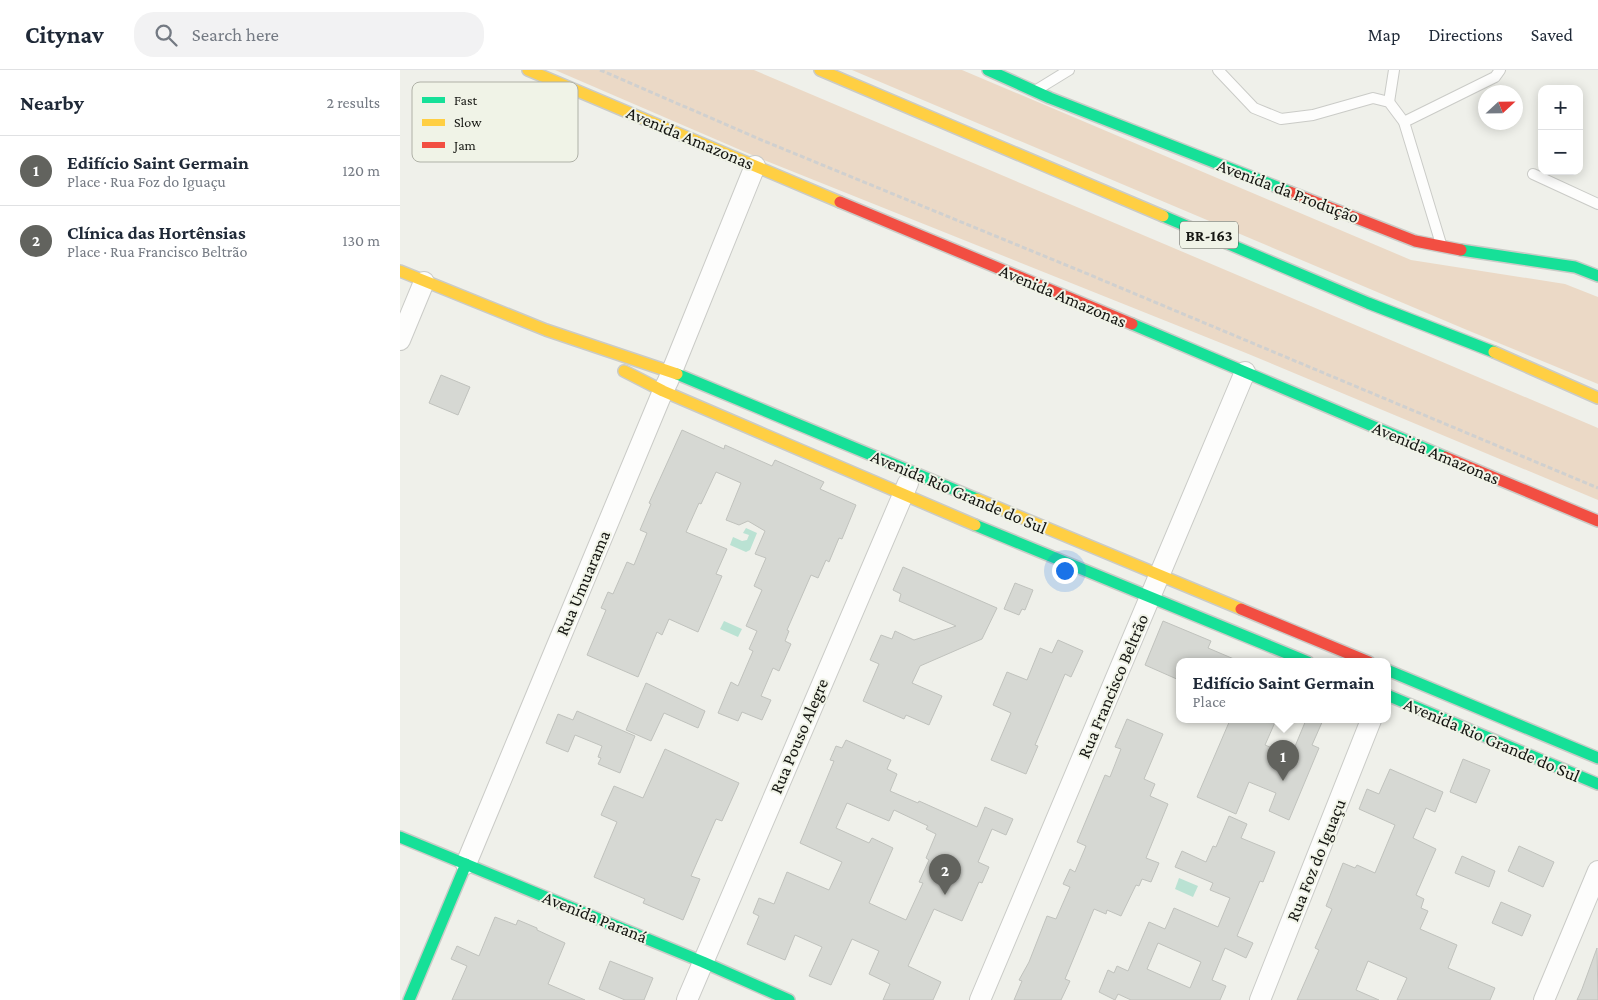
<!DOCTYPE html>
<meta charset="utf-8">
<style>
:root{--surface:#fff;--page:#f2f2f3;--text:#1f2937;--muted:#747a83;--line:#e0e1e3;--accent:#62635e}
body{margin:0;font-family:"Crimson Pro",serif;background:var(--page);color:var(--text)}
.controls{position:absolute;right:15px;top:15px;display:grid;overflow:hidden;border-radius:10px;box-shadow:0 2px 12px #0003}
.controls button{width:45px;height:45px;display:grid;place-items:center;padding:0;border:0;border-bottom:1px solid var(--line);background:var(--surface);color:var(--text);font:25px sans-serif}
.compass{position:absolute;left:1078px;top:15px;width:45px;height:45px;border-radius:50%;background:var(--surface);box-shadow:0 2px 12px #0003;rotate:68deg}
.you{position:absolute;left:664px;top:500px;width:18px;height:18px;margin:-12px;border:4px solid #fff;border-radius:50%;background:#1a73e8;box-shadow:0 0 0 8px #1a73e833}
.badge{display:grid;place-items:center;width:32px;height:32px;border-radius:50%;background:var(--accent);color:#fff;font-size:16px;font-weight:700}
.pin{position:absolute;translate:-50% -41px;filter:drop-shadow(0 1px 2px #0008)}
.pin::after{content:'';position:absolute;top:26px;width:18px;height:15px;background:inherit;clip-path:polygon(0 0,100% 0,50% 100%)}
.popup{position:absolute;left:776px;top:588px;width:215px;height:65px;box-sizing:border-box;display:grid;place-content:center;border-radius:10px;background:var(--surface);filter:drop-shadow(0 1px 4px #0005);font-size:16px;white-space:nowrap;color:var(--muted)}
.popup b{font-size:19px;color:var(--text)}
.popup::after{content:'';position:absolute;left:50%;top:100%;margin-left:-10px;border:10px solid transparent;border-top-color:var(--surface)}
.list{margin:0;padding:0;list-style:none}
h2{display:flex;justify-content:space-between;align-items:center;height:65px;margin:0;padding:0 20px;font-size:21px}
h2 small{font-size:16px;font-weight:400;color:var(--muted)}
.list li{display:grid;grid-template-columns:32px 1fr auto;gap:15px;align-items:center;box-sizing:border-box;height:70px;padding:0 20px;border-top:1px solid var(--line)}
.list b{display:block;font-size:19px;white-space:nowrap}
.list p{margin:0;font-size:16px;white-space:nowrap;color:var(--muted)}
.list em{font-size:16px;font-style:normal;color:var(--muted)}
.icon{flex:none;width:28px;height:28px;fill:none;stroke:currentColor;stroke-width:2;stroke-linecap:round;stroke-linejoin:round}
.map{position:relative;flex:none;width:1198px;height:930px;overflow:hidden}
header{display:flex;align-items:center;gap:30px;box-sizing:border-box;height:70px;padding:0 25px;background:var(--surface);border-bottom:1px solid var(--line)}
header strong{font-size:24px}
nav{display:flex;gap:28px;margin-inline-start:auto;font-size:18px}
.search{width:350px;height:45px;background:var(--page);display:flex;align-items:center;gap:12px;box-sizing:border-box;padding:0 18px;border-radius:20px;color:var(--muted);font-size:19px}
main{display:flex}
aside{flex:1;background:var(--surface)}
.map>svg:first-child{display:block}
.green{fill:#ebd9c6}
.water{fill:#bae2d3}
.building{fill:#d6d8d3;stroke:#c0c2bd;fill-rule:evenodd}
.lines{fill:none;stroke-linecap:round;stroke-linejoin:round}
.lane-casing{stroke:#cacbc7;stroke-width:12}
.street-casing{stroke:#cacbc7;stroke-width:22}
.fast-casing{stroke:#cacbc7;stroke-width:14}
.slow-casing{stroke:#cacbc7;stroke-width:14}
.jam-casing{stroke:#cacbc7;stroke-width:14}
.path{stroke:#d0d0cf;stroke-width:3;stroke-dasharray:5 2.5;stroke-linecap:butt}
.lane{stroke:#fdfdfc;stroke-width:10}
.street{stroke:#fdfdfc;stroke-width:20}
.fast{stroke:#16e098;stroke-width:11}
.slow{stroke:#ffcf43;stroke-width:11}
.jam{stroke:#f24e42;stroke-width:11}
.labels{text-anchor:middle;stroke-width:4;stroke-linejoin:round;paint-order:stroke}
.shield{fill:#f0f3e7;stroke:#575953;stroke-width:1}
.shield-label{font-size:16px;font-weight:bold;fill:#161713}
.street-label{font-size:18px;fill:#161713;stroke:#f0f3e7}
.key{fill:#f0f3e7;stroke:#afb1a7;stroke-width:1}
.key-label{font-size:14px;fill:#161713}
</style>
<header>
<strong>Citynav</strong>
<div class="search"><svg class="icon" aria-label="search" viewBox="0 0 24 24"><circle cx="10" cy="10" r="6"/><path d="M15 15l6 6"/></svg>Search here</div>
<nav><a>Map</a><a>Directions</a><a>Saved</a></nav>
</header>
<main>
<aside>
<h2>Nearby<small>2 results</small></h2>
<ul class="list">
<li><span class="badge">1</span><div><b>Edifício Saint Germain</b><p>Place · Rua Foz do Iguaçu</p></div><em>120 m</em></li>
<li><span class="badge">2</span><div><b>Clínica das Hortênsias</b><p>Place · Rua Francisco Beltrão</p></div><em>130 m</em></li>
</ul>
</aside>
<div class="map">
<svg width="1198" height="930" viewBox="0 0 1198 930">
<rect width="100%" height="100%" fill="#eff0ea"/>
<g class="green">
<polygon points="155,0 354,0 1198,358 1198,430 846,283 359,88"/>
<polygon points="452,0 562,0 1011,190 1165,214 1198,227 1198,314 1067,260"/>
</g>
<g class="water">
<polygon points="346,458 357,463 350,480 346,482 330,475 333,467 342,471 347,470 349,465 343,463"/>
<polygon points="324,551 342,559 338,567 320,559"/>
<polygon points="779,808 798,816 793,827 775,819"/>
</g>
<g class="building">
<polygon points="41,305 70,317 58,345 29,333"/>
<polygon points="282,360 324,379 325,375 372,396 375,390 424,412 420,419 456,435 442,469 439,468 429,492 426,490 418,508 411,505 387,560 389,561 385,571 391,574 379,601 373,598 361,626 371,630 362,650 342,642 338,651 318,643 331,612 338,616 353,581 349,579 357,561 346,556 362,520 354,516 366,488 355,484 365,461 348,451 339,455 326,450 341,413 316,402 301,434 299,433 286,462 327,479 316,504 322,506 298,562 269,549 262,565 257,562 238,607 187,585 206,540 201,538 208,522 213,524 227,492 234,495 247,463 240,460 251,434 249,433"/>
<polygon points="503,497 597,538 582,569 520,596 512,613 542,626 529,655 506,645 504,649 463,631 479,594 470,590 481,565 492,569 495,561 514,570 556,556 499,531 501,524 493,520"/>
<polygon points="615,513 633,520 625,540 622,539 619,545 604,539"/>
<polygon points="763,551 811,571 808,578 841,592 779,592 779,610 745,595"/>
<polygon points="658,570 683,581 671,607 665,604 635,675 638,676 626,704 591,690 611,643 593,635 607,602 627,610 640,578 652,583"/>
<polygon points="246,613 305,641 298,658 264,643 251,671 226,660"/>
<polygon points="177,641 235,666 220,703 198,694 201,688 198,687 202,676 175,665 168,682 146,673 158,644 173,650"/>
<polygon points="727,649 763,664 744,709 755,714 750,726 768,734 746,788 759,793 751,812 742,809 739,816 736,815 721,846 707,840 706,844 694,839 665,909 670,911 661,930 614,930 622,911 619,910 629,892 647,846 656,849 670,817 663,814 670,799 675,802 686,776 677,772 705,705 710,707 721,679 715,677"/>
<polygon points="830,650 876,650 865,675 891,686 906,650 923,650 912,675 919,678 889,750 869,741 876,723 849,712 836,744 797,727"/>
<path d="M446 670 491 690 487 699 497 704 490 721 518 733 519 731 577 757 585 737 613 749 606 765 592 759 578 792 589 797 582 813 579 812 562 851 534 839 508 896 541 912 533 930H483L490 914 469 904 479 881 452 869 431 915 409 906 422 877 395 865 385 890 347 874 359 846 353 843 359 828 374 834 387 802 429 820 442 792 400 773 434 691 430 690 436 676 442 678ZM447 733 489 751 494 740 528 756 526 759 536 764 526 788 529 790 519 812 523 813 506 850 469 833 493 778 472 768 469 773 436 758Z"/>
<polygon points="265,679 339,713 322,751 316,749 291,806 300,809 283,850 243,833 245,829 194,807 217,752 201,745 214,716 243,728"/>
<polygon points="1063,689 1090,700 1076,733 1050,722"/>
<polygon points="990,699 1043,722 1035,742 1026,738 1013,768 1036,779 1016,825 1024,829 1021,838 1028,841 1020,859 1057,875 1048,898 1095,918 1090,930 997,930 1007,908 968,891 956,920 979,930 897,930 919,880 915,878 932,839 926,836 943,793 955,798 957,795 975,803 995,755 959,739 967,719 979,724"/>
<path d="M829 746 847 754 841 768 875 782 863 812 860 811 837 866 853 873 846 888 825 878 812 910 826 916 820 930H731L718 924 715 930 699 922 708 900 714 903 717 896 728 901 749 852 765 859 774 838 818 857 830 828 810 820 813 813 775 797 782 781 806 792 813 776 816 777ZM758 873 801 892 790 918 747 899Z"/>
<polygon points="1119,776 1154,792 1143,817 1108,801"/>
<polygon points="1062,786 1095,801 1089,817 1055,803"/>
<polygon points="1101,832 1131,845 1122,866 1092,853"/>
<polygon points="95,847 116,855 118,850 137,858 137,860 165,873 148,914 185,930 52,930 67,896 51,889 57,876 79,886"/>
<polygon points="1197,878 1198,930 1177,930 1182,919"/>
<polygon points="210,891 253,908 244,930 225,930 199,919"/>
</g>
<g class="lines">
<defs>
<g id="lane">
<polyline points="818,0 854,38 881,49 913,45 973,28 989,32 1004,52 1041,174"/>
<polyline points="638,19 669,0"/>
<polyline points="989,32 994,0"/>
<polyline points="1004,52 1095,7 1100,0"/>
<polyline points="1133,104 1198,134"/>
</g>
<g id="street">
<polyline points="0,270 24,212"/>
<polyline points="66,794 263,321 268,311 355,96"/>
<polyline points="287,930 508,413"/>
<polyline points="580,930 845,302"/>
<polyline points="860,930 971,650"/>
<polyline points="1144,930 1198,801"/>
</g>
<g id="fast">
<polyline points="588,0 650,28 890,122"/>
<polyline points="763,146 968,233 1094,282"/>
<polyline points="1061,180 1175,197 1198,206"/>
<polyline points="732,254 1045,387"/>
<polyline points="277,304 577,429"/>
<polyline points="575,455 908,592"/>
<polyline points="987,600 1198,688"/>
<polyline points="987,625 1198,714"/>
<polyline points="0,767 303,892 389,930"/>
<polyline points="9,930 66,794"/>
</g>
<g id="slow">
<polyline points="128,0 440,132"/>
<polyline points="420,0 763,146"/>
<polyline points="0,201 146,260 277,304"/>
<polyline points="1094,282 1198,328"/>
<polyline points="224,301 263,321 575,455"/>
<polyline points="577,429 841,539"/>
</g>
<g id="jam">
<polyline points="890,122 1015,171 1061,180"/>
<polyline points="440,132 732,254"/>
<polyline points="1045,387 1198,451"/>
<polyline points="841,539 969,592"/>
</g>
</defs>
<use href="#lane" class="lane-casing"/>
<use href="#street" class="street-casing"/>
<use href="#fast" class="fast-casing"/>
<use href="#slow" class="slow-casing"/>
<use href="#jam" class="jam-casing"/>
<polyline class="path" points="200,0 364,71 683,202 1198,418"/>
<use href="#lane" class="lane"/>
<use href="#street" class="street"/>
<use href="#fast" class="fast"/>
<use href="#slow" class="slow"/>
<use href="#jam" class="jam"/>
</g>
<g class="labels">
<rect class="shield" x="780" y="151.5" width="58" height="27" rx="4"/>
<g class="shield-label">
<text x="809" y="171">BR-163</text>
</g>
<g class="street-label">
<text transform="translate(290 68) rotate(23)" y="6">Avenida Amazonas</text>
<text transform="translate(888 121) rotate(21)" y="6">Avenida da Produção</text>
<text transform="translate(663 226) rotate(23)" y="6">Avenida Amazonas</text>
<text transform="translate(1036 383) rotate(23)" y="6">Avenida Amazonas</text>
<text transform="translate(559 422) rotate(23)" y="6">Avenida Rio Grande do Sul</text>
<text transform="translate(183 513) rotate(-67)" y="6">Rua Umuarama</text>
<text transform="translate(713 616) rotate(-67)" y="6">Rua Francisco Beltrão</text>
<text transform="translate(399 666) rotate(-67)" y="6">Rua Pouso Alegre</text>
<text transform="translate(1092 670) rotate(23)" y="6">Avenida Rio Grande do Sul</text>
<text transform="translate(916 790) rotate(-68)" y="6">Rua Foz do Iguaçu</text>
<text transform="translate(195 847) rotate(22)" y="6">Avenida Paraná</text>
</g>
</g>
<rect x="12" y="12" width="166" height="80" rx="8" class="key"/>
<rect x="22" y="27" width="23" height="6" fill="#16e098"/>
<rect x="22" y="49" width="23" height="7" fill="#ffcf43"/>
<rect x="22" y="72" width="23" height="6" fill="#f24e42"/>
<g class="key-label">
<text x="54" y="35">Fast</text>
<text x="54" y="57">Slow</text>
<text x="54" y="80">Jam</text>
</g>
</svg>
<div class="controls">
<button>+</button>
<button>−</button>
</div>
<svg class="compass" viewBox="-18 -18 36 36"><path d="M0-13l5 13h-10z" fill="#e53935"/><path d="M0 13l5-13h-10z" fill="#747a83"/></svg>
<div class="you"></div>
<div class="pin badge" style="left:883px;top:711px">1</div>
<div class="popup"><b>Edifício Saint Germain</b>Place</div>
<div class="pin badge" style="left:545px;top:825px">2</div>
</div>
</main>
